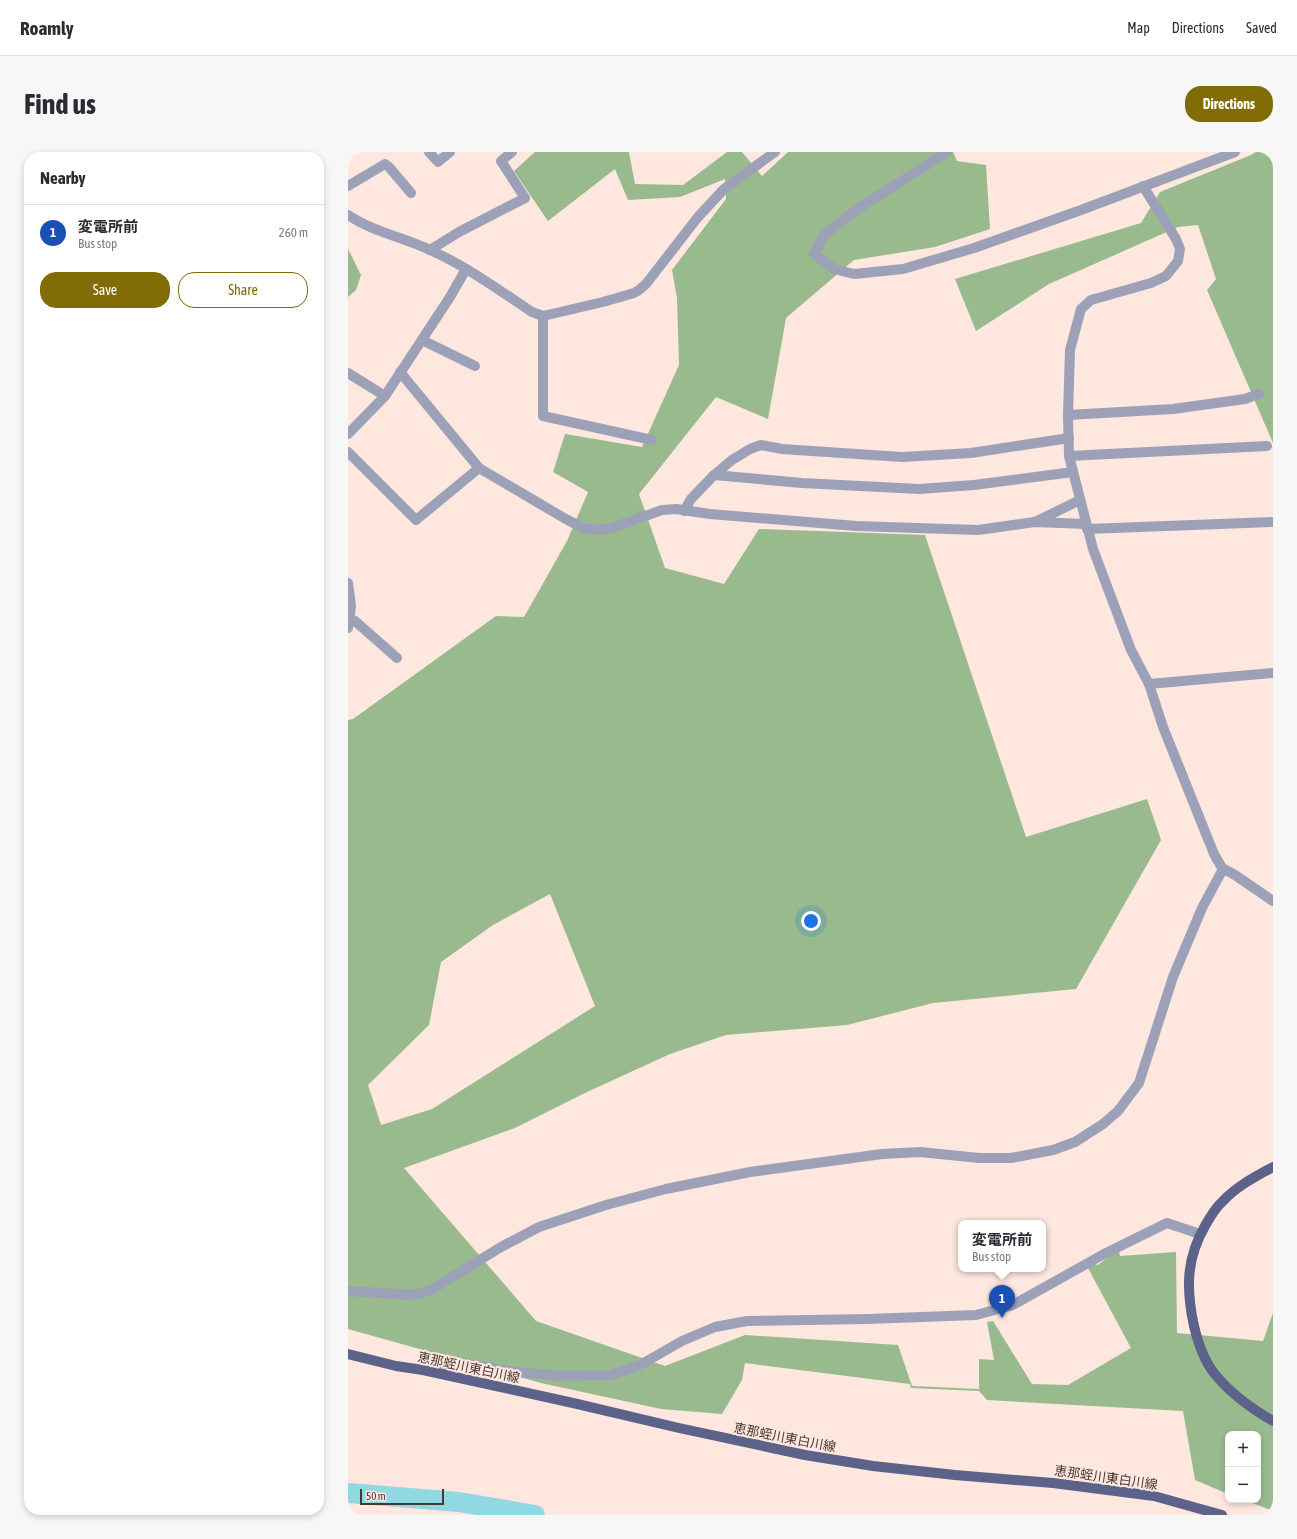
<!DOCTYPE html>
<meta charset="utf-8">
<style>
:root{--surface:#fff;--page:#f7f7f7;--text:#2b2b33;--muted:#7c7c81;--line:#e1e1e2;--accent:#816c06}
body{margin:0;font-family:"Asap Condensed","Noto Sans JP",sans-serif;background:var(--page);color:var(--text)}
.controls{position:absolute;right:12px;bottom:12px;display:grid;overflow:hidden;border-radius:8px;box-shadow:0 2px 6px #0003}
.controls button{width:36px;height:36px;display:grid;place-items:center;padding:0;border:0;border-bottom:1px solid var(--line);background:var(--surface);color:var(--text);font:20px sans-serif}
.scale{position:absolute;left:12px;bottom:10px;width:84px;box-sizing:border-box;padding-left:4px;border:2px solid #463832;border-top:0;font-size:11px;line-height:14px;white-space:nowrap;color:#463832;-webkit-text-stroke:3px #fde7df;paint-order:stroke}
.you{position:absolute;left:463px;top:769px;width:14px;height:14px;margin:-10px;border:3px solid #fff;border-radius:50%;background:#1a73e8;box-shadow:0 0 0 6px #1a73e833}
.badge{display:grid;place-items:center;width:26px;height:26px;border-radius:50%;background:var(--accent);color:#fff;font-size:13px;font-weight:700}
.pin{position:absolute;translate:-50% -33px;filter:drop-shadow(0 1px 2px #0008)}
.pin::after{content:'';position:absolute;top:21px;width:14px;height:12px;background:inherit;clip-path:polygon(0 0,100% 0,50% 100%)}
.popup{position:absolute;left:610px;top:1068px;width:88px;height:52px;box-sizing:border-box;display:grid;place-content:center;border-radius:8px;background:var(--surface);filter:drop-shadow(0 1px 3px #0005);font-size:13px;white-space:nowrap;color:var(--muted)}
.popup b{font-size:15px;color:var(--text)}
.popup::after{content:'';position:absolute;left:50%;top:100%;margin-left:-8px;border:8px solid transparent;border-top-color:var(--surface)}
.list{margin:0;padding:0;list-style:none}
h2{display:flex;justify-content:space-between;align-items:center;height:52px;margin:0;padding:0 16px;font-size:17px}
h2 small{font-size:13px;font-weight:400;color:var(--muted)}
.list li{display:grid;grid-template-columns:26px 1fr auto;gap:12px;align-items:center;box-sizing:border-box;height:56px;padding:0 16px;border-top:1px solid var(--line)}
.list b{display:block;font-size:15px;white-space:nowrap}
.list p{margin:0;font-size:13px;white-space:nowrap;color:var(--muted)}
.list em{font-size:13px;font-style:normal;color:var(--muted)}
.actions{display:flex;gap:8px;padding:12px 16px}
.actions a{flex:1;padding:9px 0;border:1px solid var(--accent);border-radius:16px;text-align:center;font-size:14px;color:var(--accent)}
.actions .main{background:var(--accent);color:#fff}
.map{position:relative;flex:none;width:925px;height:1363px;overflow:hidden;border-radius:16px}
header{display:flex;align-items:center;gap:24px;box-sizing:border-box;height:56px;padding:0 20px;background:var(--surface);border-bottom:1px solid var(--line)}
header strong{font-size:19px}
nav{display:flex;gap:22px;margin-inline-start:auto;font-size:14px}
.intro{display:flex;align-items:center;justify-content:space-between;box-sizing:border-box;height:96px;padding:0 24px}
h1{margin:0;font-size:28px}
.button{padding:10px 18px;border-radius:16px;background:var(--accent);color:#fff;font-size:14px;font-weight:700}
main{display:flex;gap:24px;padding:0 24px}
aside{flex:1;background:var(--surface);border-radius:16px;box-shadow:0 2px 6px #0003}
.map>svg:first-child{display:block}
.forest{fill:#98ba8d;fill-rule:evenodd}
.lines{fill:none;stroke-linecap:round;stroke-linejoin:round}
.river{stroke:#90d8e2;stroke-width:20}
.minor{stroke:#9da1b7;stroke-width:10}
.major{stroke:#5c6289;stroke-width:10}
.labels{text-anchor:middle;stroke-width:4;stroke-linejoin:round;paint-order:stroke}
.street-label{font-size:13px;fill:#463832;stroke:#fde7df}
</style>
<header>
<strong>Roamly</strong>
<nav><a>Map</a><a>Directions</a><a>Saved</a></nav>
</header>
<div class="intro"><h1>Find us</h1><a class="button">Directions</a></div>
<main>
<aside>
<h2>Nearby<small></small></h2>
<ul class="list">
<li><span class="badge" style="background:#1a4fb4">1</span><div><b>変電所前</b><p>Bus stop</p></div><em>260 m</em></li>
</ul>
<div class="actions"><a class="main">Save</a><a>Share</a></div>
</aside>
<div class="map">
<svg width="925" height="1363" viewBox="0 0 925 1363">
<rect width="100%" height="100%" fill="#fde7df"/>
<g class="forest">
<path d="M187 0H281L287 32 335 33 379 0H394L414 24 440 0H605L609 9 638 13 642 77 587 95 506 108 438 166 420 267 368 245 291 342 317 416 376 432 411 377 577 383 678 685 799 647 813 688 728 837 585 851 499 873 378 883 322 902 239 940 167 976 56 1016 188 1169 317 1214 397 1183 550 1193 564 1234 631 1237V1207L646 1208 639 1170 645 1169 684 1232 720 1233 783 1196 740 1116 747 1112 750 1113 764 1102 771 1099 772 1104 828 1100 829 1181 915 1189 925 1161V1359L896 1348H910V1282H880V1342L847 1328 835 1259 639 1248 631 1239 563 1236 562 1232 397 1211 394 1228 374 1262 313 1257 193 1231 0 1177V568L5 567 148 464 176 465 219 389 240 340 205 320 217 282 294 295 331 213 329 146 324 118 378 47 377 27 332 45 280 48 267 17 200 69 166 19ZM202 742 247 854 84 957 33 973 20 933 81 873 93 810 145 773Z"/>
<polygon points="908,0 925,0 925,291 859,138 868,127 850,73 830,75 701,132 628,179 607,127 793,71 812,40 903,3"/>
<polygon points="0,97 13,123 8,138 0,145"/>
</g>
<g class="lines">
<polyline class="river" points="0,1341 111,1350 187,1363"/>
<g class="minor">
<polyline points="81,0 90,10 102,0"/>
<polyline points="599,0 511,56 477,82 466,102 486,117 506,122 555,117 626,96 733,58 887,0"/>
<polyline points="0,34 37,12 41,15 63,41"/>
<polyline points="795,34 828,87 832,97 830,109 818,124 803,131 743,148 733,157 722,198 720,263 721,304 745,397 783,498 801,532 815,575 866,702 874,716 887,723 925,749"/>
<path d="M0 63C25 80 55 85 82 98 118 114 151 138 184 160L195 164 255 150 286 141 291 138 298 132 350 65 376 37 427 0"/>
<polyline points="82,98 111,80 177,46 153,9 164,0"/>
<polyline points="195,164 195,264 304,288"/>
<polyline points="74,188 127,214"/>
<polyline points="52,220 131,316 216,366 235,376 248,378 264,376 314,358 328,357 362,362 508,374 630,378 687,370 738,372"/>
<polyline points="0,221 37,244"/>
<polyline points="720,263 825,257 897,247 911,242"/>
<polyline points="0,282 37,244 102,145 118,117"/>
<polyline points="0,300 68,368 131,316"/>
<polyline points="721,304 919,294"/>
<polyline points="366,323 384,308 402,297 413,293 434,297 554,305 623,301 721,286"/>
<polyline points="336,359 343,347 366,323 454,331 571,337 626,333 725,320"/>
<polyline points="687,370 732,348"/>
<polyline points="739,377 925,370"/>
<polyline points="0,431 3,454 0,476"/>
<polyline points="2,467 7,469 49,506"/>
<polyline points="801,532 925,521"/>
<polyline points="0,1139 66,1143 83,1138 153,1095 191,1075 258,1053 318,1037 402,1020 534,1002 572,1000 631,1006 663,1006 705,998 727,990 755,972 770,959 791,931 825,825 854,756 875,717"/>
<polyline points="75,1218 116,1211 159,1219 211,1224 263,1223 292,1213 334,1189 367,1175 399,1169 520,1167 628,1163 665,1153 756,1102 819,1071 852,1082"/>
</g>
<g class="major">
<path d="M925 1015C907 1025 889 1034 875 1049 867 1056 862 1065 857 1074 838 1107 838 1137 846 1174 850 1191 855 1207 866 1221 881 1240 904 1257 925 1269"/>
<polyline points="0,1202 48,1214 75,1218 225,1251 331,1276 457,1303 525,1314 607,1323 705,1331 806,1344 874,1363"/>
</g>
</g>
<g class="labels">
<g class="street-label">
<text transform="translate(121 1215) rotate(12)" y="5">恵那蛭川東白川線</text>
<text transform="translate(437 1285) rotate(11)" y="5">恵那蛭川東白川線</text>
<text transform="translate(758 1325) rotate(8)" y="5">恵那蛭川東白川線</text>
</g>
</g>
</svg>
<div class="controls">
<button>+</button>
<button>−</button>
</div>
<div class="scale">50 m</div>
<div class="you"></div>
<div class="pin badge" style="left:654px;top:1166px;background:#1a4fb4">1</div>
<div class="popup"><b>変電所前</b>Bus stop</div>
</div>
</main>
